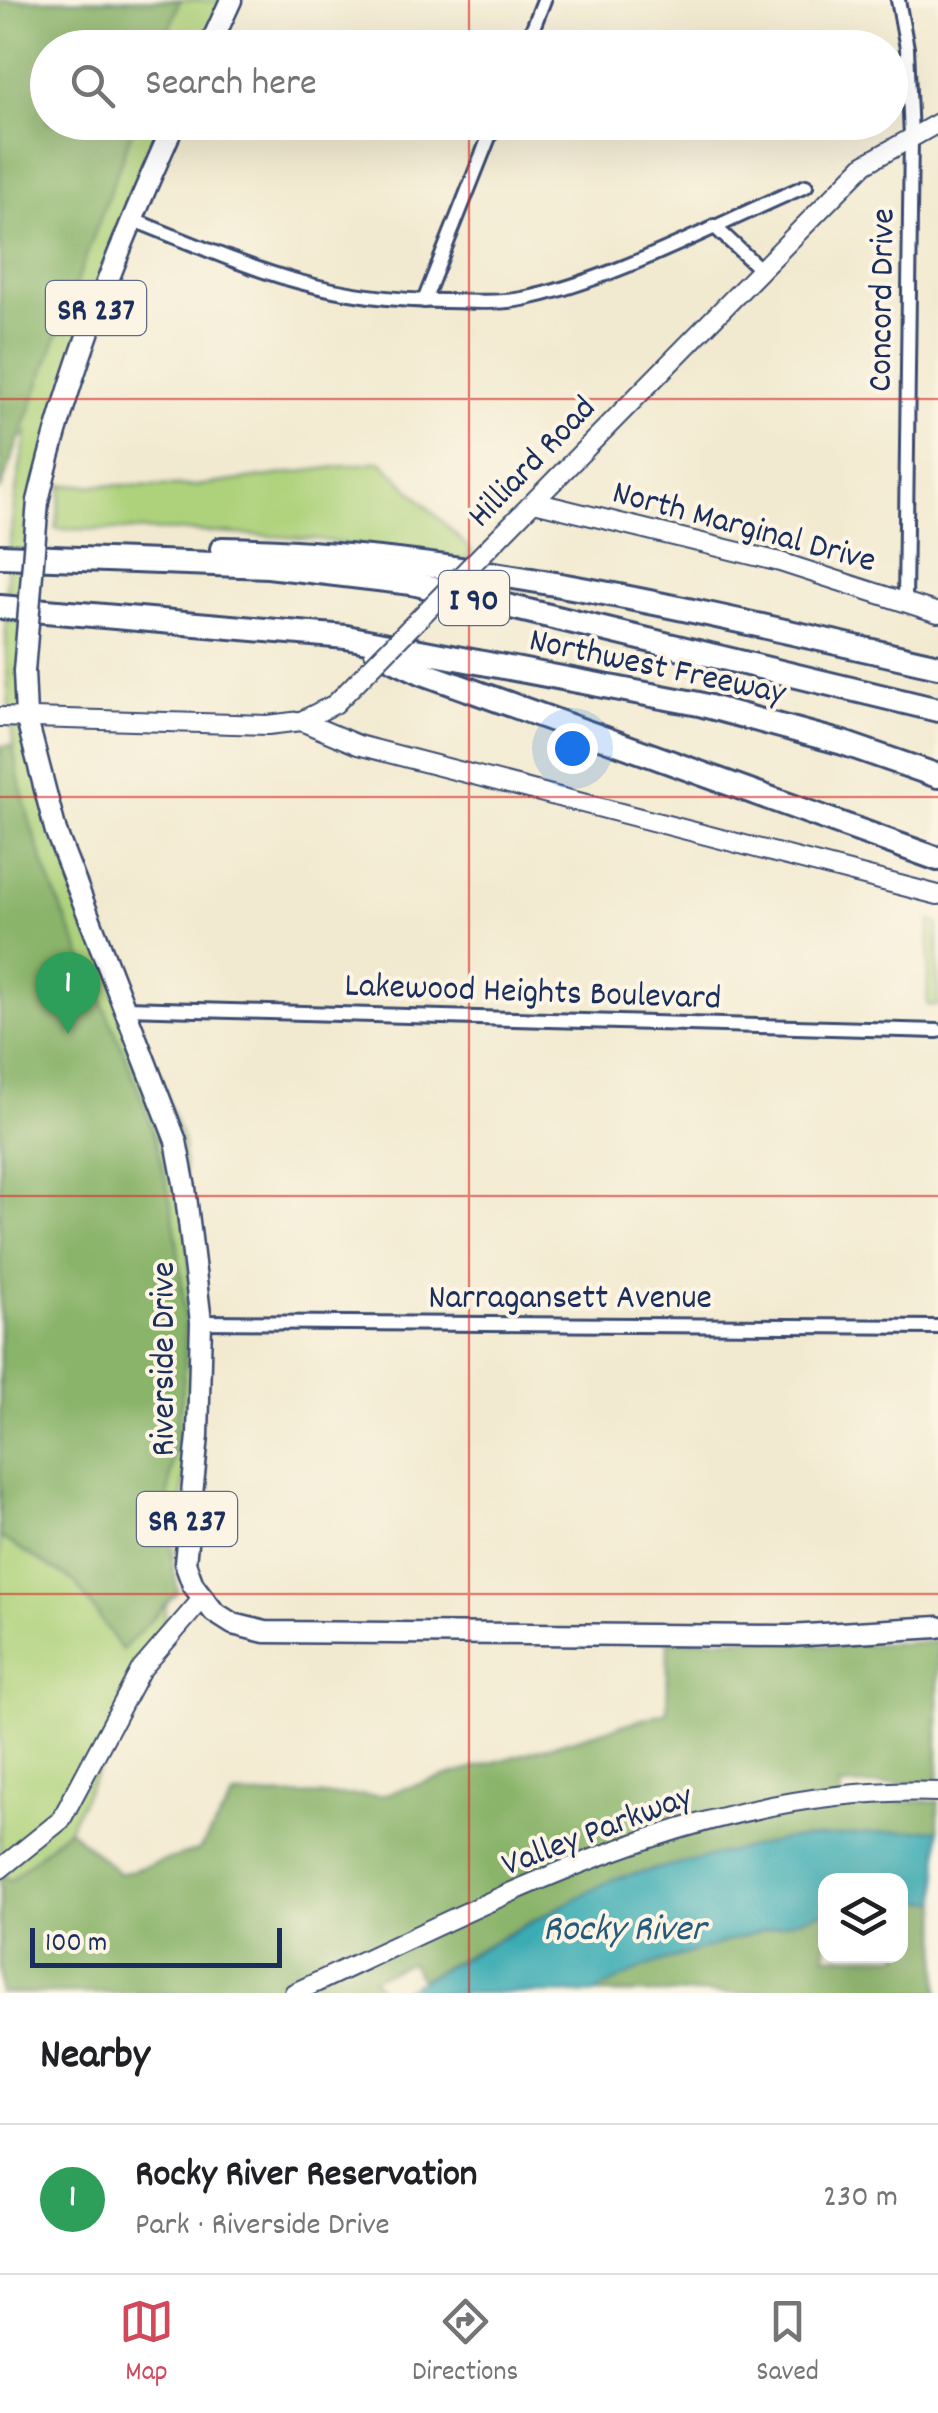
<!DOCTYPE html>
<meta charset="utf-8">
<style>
:root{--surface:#fff;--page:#f6f6f6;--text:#202124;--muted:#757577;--line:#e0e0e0;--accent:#d1495b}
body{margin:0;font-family:Dekko,sans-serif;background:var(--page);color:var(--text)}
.controls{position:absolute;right:30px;bottom:30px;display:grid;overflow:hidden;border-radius:20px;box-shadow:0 10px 40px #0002}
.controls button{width:90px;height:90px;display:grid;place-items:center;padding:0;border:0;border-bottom:2px solid var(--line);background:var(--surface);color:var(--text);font:50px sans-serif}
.scale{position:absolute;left:30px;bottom:25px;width:252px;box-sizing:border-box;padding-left:10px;border:5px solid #1b2f5e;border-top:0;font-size:28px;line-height:35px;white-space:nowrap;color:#1b2f5e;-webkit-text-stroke:8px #fcf5e5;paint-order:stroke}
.you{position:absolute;left:572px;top:748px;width:35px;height:35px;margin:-25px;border:8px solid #fff;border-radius:50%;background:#1a73e8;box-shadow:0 0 0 15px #1a73e833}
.badge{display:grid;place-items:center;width:65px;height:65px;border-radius:50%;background:var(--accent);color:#fff;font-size:32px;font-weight:700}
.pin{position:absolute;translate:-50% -82px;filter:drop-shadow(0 2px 5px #0008)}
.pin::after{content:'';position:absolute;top:52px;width:35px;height:30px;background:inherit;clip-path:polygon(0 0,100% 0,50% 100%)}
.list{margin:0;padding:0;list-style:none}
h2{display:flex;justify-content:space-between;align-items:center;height:130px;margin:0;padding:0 40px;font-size:42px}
h2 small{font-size:32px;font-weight:400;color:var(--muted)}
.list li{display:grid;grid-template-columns:65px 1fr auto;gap:30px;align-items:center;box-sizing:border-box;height:150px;padding:0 40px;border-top:2px solid var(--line)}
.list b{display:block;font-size:38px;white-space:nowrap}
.list p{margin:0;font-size:32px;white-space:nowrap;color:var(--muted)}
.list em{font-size:32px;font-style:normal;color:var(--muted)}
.icon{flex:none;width:55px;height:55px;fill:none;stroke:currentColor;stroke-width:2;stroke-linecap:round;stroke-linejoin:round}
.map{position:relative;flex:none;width:938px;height:1993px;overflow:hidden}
.search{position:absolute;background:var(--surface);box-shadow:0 10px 40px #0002;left:30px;right:30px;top:30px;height:110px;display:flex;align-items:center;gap:25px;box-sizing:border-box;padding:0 35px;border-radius:55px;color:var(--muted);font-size:38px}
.sheet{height:280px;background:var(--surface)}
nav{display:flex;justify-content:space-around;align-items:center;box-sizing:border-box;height:140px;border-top:2px solid var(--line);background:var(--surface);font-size:28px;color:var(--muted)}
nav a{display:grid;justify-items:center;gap:5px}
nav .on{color:var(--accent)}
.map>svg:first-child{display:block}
.green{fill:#aed27b;stroke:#64806c;stroke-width:2.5}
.forest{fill:#8ab46b;stroke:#527264;stroke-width:2.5}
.water{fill:#3aacb3;stroke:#2a6e88;stroke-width:2.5}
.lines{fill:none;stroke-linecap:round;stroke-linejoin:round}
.street-casing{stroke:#3b4b6f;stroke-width:18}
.secondary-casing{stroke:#3b4b6f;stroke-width:22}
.primary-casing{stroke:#3b4b6f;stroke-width:25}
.highway-casing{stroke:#3b4b6f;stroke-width:28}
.street{stroke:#fff;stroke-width:12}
.secondary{stroke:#fff;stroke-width:18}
.primary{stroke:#fff;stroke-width:20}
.highway{stroke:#fff;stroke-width:22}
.secondary-bridge-casing{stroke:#3b4b6f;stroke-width:22;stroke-linecap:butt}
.primary-bridge-casing{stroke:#3b4b6f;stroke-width:25;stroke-linecap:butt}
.secondary-bridge{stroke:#fff;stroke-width:18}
.primary-bridge{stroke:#fff;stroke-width:20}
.grid{fill:none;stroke:#d62828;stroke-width:2.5;stroke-opacity:0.55}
.labels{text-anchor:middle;stroke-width:8;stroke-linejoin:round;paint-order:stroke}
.shield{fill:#fcf5e5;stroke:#5e6a86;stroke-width:2.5}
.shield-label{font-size:32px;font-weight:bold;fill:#1b2f5e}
.street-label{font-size:35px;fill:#1b2f5e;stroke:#fcf5e5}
.water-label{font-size:38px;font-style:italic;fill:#265b7c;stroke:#fcf5e5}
</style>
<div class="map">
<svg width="938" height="1993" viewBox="0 0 938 1993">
<rect width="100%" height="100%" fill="#fcf5e5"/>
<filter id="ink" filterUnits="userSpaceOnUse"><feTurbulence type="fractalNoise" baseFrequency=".01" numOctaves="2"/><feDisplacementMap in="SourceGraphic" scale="20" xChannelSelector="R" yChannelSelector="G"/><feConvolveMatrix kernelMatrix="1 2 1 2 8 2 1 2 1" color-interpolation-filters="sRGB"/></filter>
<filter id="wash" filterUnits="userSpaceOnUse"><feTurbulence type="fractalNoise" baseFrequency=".0048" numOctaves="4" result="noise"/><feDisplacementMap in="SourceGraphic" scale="40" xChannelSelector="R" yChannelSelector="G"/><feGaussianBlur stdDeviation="2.25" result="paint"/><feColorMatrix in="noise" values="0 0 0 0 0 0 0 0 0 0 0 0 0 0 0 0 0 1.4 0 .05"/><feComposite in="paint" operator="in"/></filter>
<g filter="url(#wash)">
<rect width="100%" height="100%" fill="#f2ead0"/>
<g class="green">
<path d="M0 0H222L203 47 48 48V122L173 123 65 394 26 609 36 753 183 1141 195 1408 160 1648 68 1829 52 1842 48 1993H0V766L18 781C0 661 1 550 27 432L0 454Z"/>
<polygon points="381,461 472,551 462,563 316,539 186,531 56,529 62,485 196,486"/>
<polygon points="930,921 938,923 938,1006 927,1005"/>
</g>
<g class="forest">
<polygon points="0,0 180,0 163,47 48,48 48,122 135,123 0,491"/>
<path d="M0 746H13C34 892 125 1019 161 1161 177 1221 186 1295 185 1357 184 1406 171 1452 168 1501 165 1530 173 1563 178 1591L122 1650 75 1582 0 1537Z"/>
<polygon points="816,1635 818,1646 938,1642 938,1783 839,1786 842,1801 938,1801 938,1829 786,1839 613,1879 421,1979 410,1962 373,1978 382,1993 0,1993 0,1872 10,1881 68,1829 120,1874 199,1850 234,1796 382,1795 667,1712 668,1641"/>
<polygon points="901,1901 938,1902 938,1993 593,1993 645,1967 825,1911 826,1956 900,1956"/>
</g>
<polygon class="water" points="938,1829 938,1902 901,1901 900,1880 826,1880 825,1911 645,1967 593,1993 398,1993 613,1879 786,1839"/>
</g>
<g filter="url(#ink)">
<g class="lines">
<defs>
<g id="street">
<polyline points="898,0 907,48 911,136 905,602"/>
<polyline points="525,48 544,0"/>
<path d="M131 219C246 265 318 301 445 301 470 301 497 304 522 299 610 282 721 222 806 186"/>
<polyline points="714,226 761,270"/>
<polyline points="424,301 495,122"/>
<polyline points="126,1008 938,1031"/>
<polyline points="201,1322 938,1327"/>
</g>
<g id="secondary">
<polyline points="534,502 780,562 938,613"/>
<polyline points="498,538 865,164 938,123"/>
<polyline points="0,717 268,725 301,721 335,704"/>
<polyline points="301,721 358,745 938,895"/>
<polyline points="0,1869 61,1820 140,1671 203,1598"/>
<path d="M294 1993C500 1898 704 1784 938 1792"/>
</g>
<g id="primary">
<polyline points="209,48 231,0"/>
<path d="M38 501C69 369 119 246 175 122"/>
<polyline points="24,671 26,716 56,832 176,1141 185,1188 201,1322 198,1436 185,1563 193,1585 214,1612 233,1624 265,1632 790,1636 938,1627"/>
</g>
<g id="highway">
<path d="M222 549C464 553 704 613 938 666"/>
<polyline points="0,556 268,566 412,583 938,710"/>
<polyline points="0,607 346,637 699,704 843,743 938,776"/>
<polyline points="376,651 423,673 938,859"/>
</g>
</defs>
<use href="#street" class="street-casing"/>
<use href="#secondary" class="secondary-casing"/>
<use href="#primary" class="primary-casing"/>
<use href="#highway" class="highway-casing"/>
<use href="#street" class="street"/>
<use href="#secondary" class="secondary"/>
<use href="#primary" class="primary"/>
<use href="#highway" class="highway"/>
<defs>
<polyline id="secondary-bridge" points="335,704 498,538"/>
<polyline id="primary-bridge" points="24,671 38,501"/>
</defs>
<use href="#secondary-bridge" class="secondary-bridge-casing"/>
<use href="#primary-bridge" class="primary-bridge-casing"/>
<use href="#secondary-bridge" class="secondary-bridge"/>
<use href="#primary-bridge" class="primary-bridge"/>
</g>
</g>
<path class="grid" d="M469 0V48M469 122V1993M0 399H938M0 797H938M0 1196H938M0 1594H938"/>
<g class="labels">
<g class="shield">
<rect x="46" y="281" width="100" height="54" rx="8"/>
<rect x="439" y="571" width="70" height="54" rx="8"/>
<rect x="137" y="1492" width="100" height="54" rx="8"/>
</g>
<g class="shield-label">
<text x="96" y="319">SR 237</text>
<text x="474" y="609">I 90</text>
<text x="187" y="1530">SR 237</text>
</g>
<g class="street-label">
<text transform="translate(879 300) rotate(-89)" y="12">Concord Drive</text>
<text transform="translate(530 460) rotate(-46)" y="12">Hilliard Road</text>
<text transform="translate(745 524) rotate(15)" y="12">North Marginal Drive</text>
<text transform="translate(658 664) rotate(12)" y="12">Northwest Freeway</text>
<text transform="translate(533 989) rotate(2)" y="12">Lakewood Heights Boulevard</text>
<text x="570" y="1307">Narragansett Avenue</text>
<text transform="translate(161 1359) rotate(-90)" y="12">Riverside Drive</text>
<text transform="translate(596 1828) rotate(-21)" y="12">Valley Parkway</text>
</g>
<g class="water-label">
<text x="624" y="1939">Rocky River</text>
</g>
</g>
</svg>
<div class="controls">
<button><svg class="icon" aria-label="layers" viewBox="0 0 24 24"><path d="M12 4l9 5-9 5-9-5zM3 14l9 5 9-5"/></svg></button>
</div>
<div class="scale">100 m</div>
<div class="you"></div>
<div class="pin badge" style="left:68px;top:1034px;background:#2e9e5b">1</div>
<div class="search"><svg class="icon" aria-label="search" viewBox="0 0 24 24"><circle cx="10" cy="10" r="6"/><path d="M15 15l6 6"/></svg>Search here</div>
</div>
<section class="sheet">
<h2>Nearby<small></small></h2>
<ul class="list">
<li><span class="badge" style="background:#2e9e5b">1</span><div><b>Rocky River Reservation</b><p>Park · Riverside Drive</p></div><em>230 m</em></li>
</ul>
</section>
<nav>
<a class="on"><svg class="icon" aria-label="map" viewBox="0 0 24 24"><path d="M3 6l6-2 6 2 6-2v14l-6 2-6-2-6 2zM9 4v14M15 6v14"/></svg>Map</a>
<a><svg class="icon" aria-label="directions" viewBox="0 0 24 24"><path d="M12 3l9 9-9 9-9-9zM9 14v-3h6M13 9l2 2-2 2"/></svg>Directions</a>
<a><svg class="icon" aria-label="saved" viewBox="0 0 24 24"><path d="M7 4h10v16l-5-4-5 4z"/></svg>Saved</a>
</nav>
